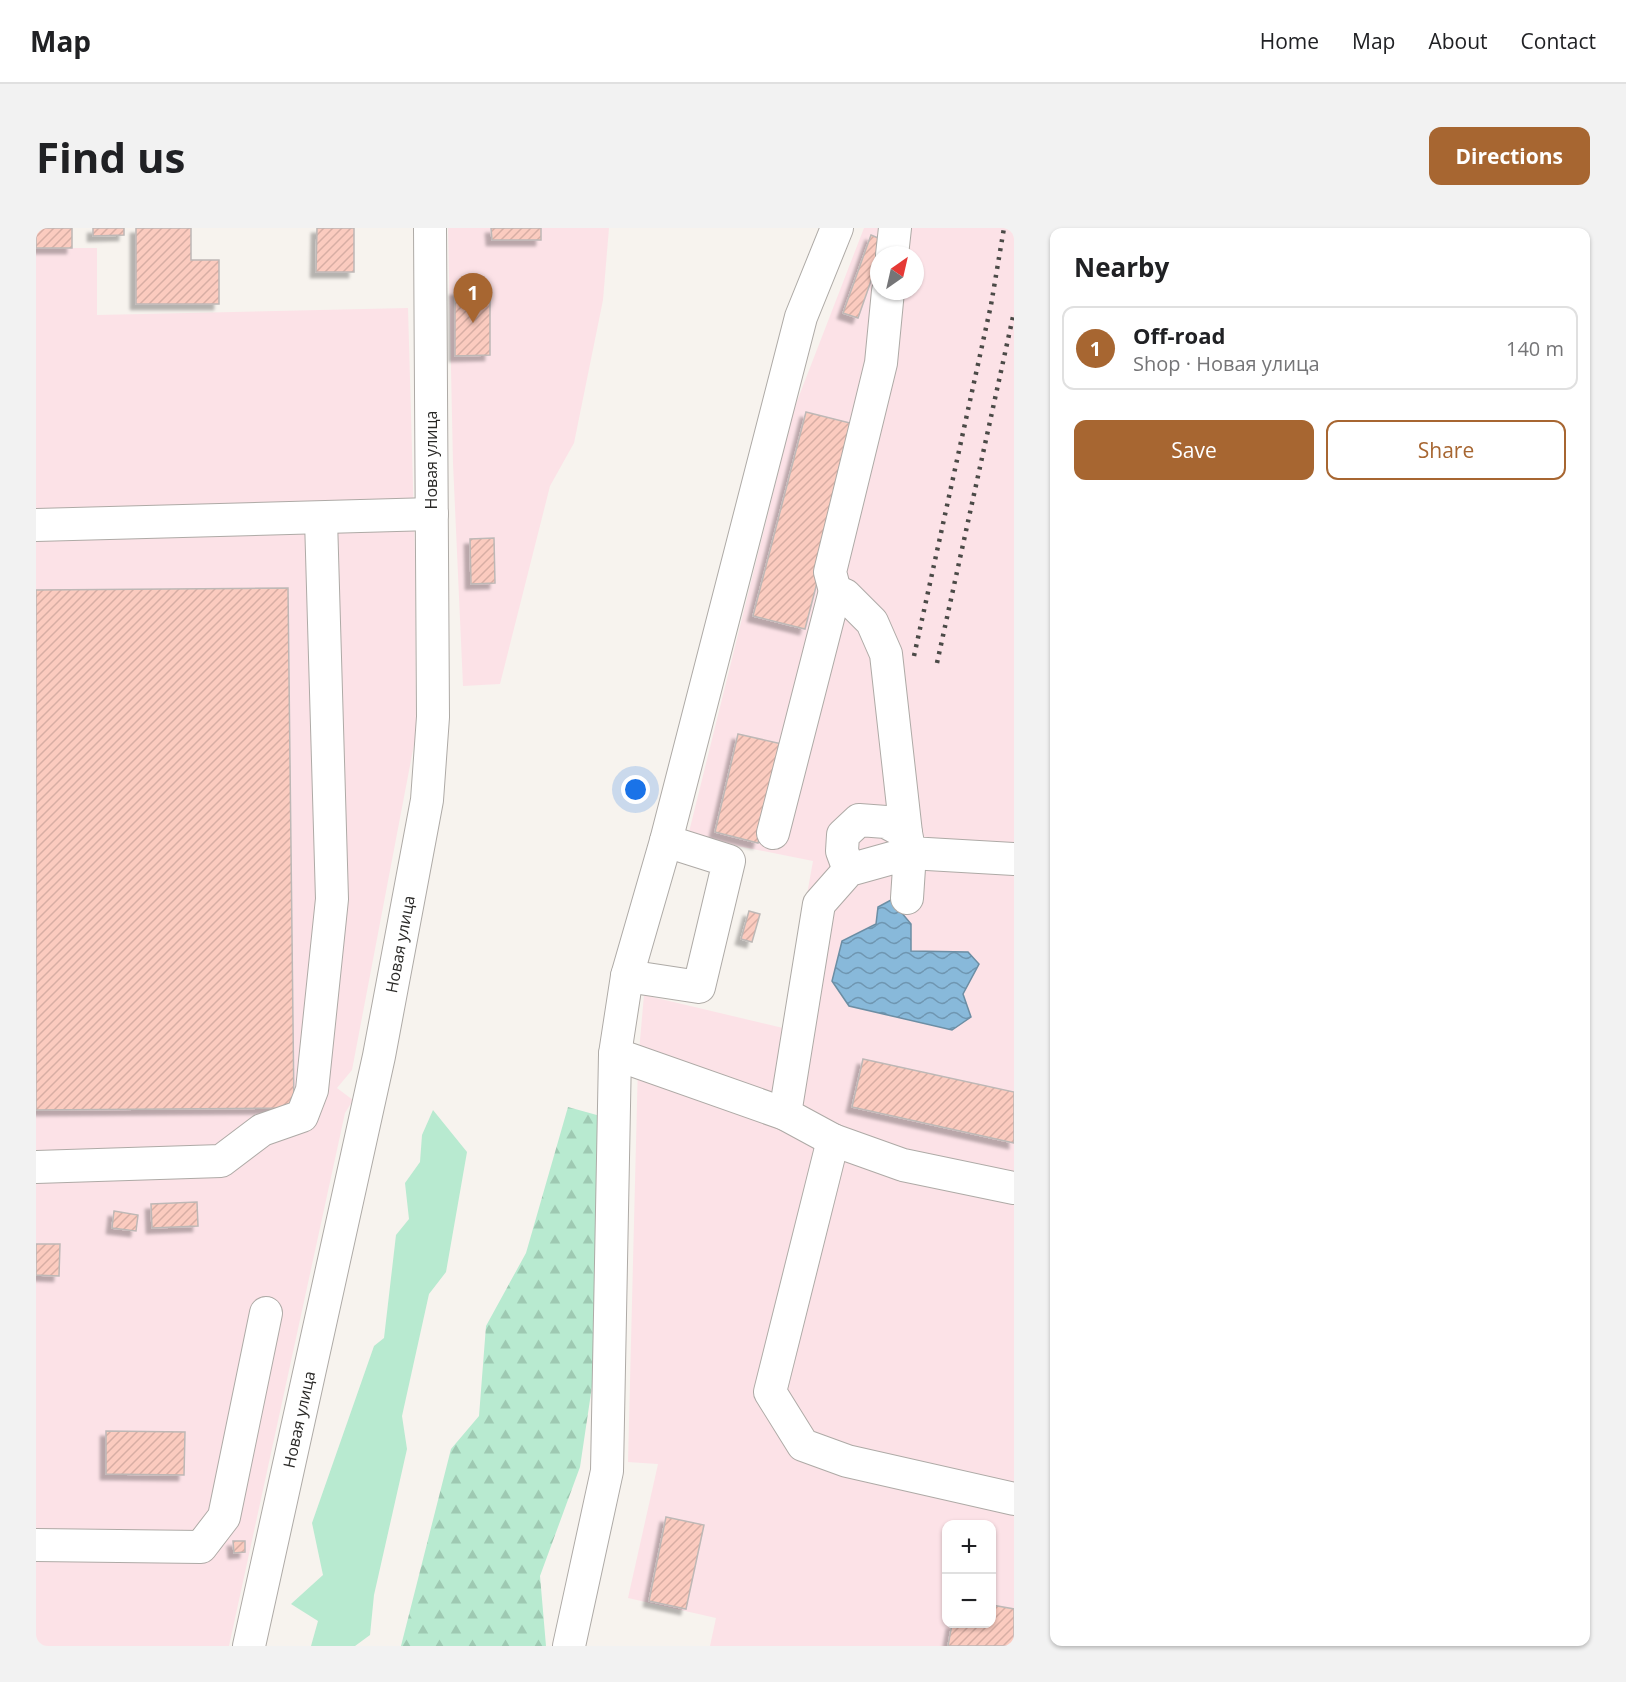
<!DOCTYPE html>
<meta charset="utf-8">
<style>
:root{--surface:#fff;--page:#f2f2f2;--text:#202124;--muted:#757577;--line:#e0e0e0;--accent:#a76631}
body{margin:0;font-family:"Open Sans",sans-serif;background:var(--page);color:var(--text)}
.controls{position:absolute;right:18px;bottom:18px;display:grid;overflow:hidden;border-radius:12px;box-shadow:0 2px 4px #0004}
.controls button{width:54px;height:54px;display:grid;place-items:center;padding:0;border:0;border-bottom:2px solid var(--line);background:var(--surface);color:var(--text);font:30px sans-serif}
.compass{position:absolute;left:834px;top:18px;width:54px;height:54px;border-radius:50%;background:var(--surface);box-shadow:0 2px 4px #0004;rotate:34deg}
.you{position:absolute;left:600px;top:562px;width:21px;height:21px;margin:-15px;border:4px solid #fff;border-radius:50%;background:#1a73e8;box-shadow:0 0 0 9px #1a73e833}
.badge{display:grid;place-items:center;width:39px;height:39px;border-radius:50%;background:var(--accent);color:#fff;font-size:20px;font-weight:700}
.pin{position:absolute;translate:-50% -50px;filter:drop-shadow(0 2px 3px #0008)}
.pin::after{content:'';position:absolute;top:32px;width:21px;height:18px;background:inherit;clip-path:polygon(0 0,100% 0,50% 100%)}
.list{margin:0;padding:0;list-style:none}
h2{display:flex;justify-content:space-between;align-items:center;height:78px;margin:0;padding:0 24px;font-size:26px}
h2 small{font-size:20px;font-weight:400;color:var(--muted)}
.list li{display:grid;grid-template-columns:39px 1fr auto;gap:18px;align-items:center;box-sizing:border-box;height:84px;margin:0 12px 12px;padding:0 12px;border:2px solid var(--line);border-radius:12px}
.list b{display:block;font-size:22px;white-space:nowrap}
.list p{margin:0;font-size:20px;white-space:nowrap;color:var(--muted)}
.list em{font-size:20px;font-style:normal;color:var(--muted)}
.actions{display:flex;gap:12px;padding:18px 24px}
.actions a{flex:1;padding:14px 0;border:2px solid var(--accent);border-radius:12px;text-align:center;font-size:21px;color:var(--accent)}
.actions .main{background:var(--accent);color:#fff}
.map{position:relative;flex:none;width:978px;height:1418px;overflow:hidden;border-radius:12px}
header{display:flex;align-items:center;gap:36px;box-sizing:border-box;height:84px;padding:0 30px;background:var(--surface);border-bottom:2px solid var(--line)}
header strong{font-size:28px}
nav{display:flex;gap:33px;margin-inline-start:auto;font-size:21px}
.intro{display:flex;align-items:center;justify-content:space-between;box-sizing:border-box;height:144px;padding:0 36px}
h1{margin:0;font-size:42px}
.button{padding:15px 27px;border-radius:12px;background:var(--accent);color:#fff;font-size:21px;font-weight:700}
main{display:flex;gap:36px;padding:0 36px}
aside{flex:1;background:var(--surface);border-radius:12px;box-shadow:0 2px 4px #0004}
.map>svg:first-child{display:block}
.industrial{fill:#fce2e7;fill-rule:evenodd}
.grass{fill:#b8ead0}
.forest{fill:url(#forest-firs)}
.water{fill:url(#water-waves);stroke:#6c8ea4;stroke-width:1.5}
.building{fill:url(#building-hatch);stroke:#beb8b6;stroke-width:1.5;filter:url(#shadow)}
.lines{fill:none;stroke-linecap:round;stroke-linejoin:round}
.minor-casing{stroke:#aeaaa6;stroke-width:34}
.minor{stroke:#fff;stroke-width:32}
.rail{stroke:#4b4a47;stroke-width:4.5;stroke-dasharray:3 6;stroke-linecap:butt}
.labels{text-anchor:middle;stroke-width:4.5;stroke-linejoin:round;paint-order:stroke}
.street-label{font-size:16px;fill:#292826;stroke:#fff}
</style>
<header>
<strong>Map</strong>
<nav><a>Home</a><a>Map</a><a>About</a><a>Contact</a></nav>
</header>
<div class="intro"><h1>Find us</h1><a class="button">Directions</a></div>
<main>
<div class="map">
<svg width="978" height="1418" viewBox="0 0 978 1418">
<defs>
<pattern id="forest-firs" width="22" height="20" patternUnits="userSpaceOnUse" patternTransform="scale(1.5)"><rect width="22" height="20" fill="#b8ead0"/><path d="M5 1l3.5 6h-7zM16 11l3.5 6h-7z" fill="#9ec9b2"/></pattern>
<pattern id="water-waves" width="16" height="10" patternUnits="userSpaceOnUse" patternTransform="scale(1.5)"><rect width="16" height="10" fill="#88b9da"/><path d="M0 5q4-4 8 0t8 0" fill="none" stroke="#6f96b1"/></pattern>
<pattern id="building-hatch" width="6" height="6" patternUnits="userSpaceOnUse" patternTransform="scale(1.5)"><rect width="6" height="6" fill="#fbcbbf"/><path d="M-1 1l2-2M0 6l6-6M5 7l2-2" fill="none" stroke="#d7aea4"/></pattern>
<filter id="shadow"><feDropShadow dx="-5.5" dy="5.5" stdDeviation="1.5" flood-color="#0004"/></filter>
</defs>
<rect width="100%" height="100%" fill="#f7f3ee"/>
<g class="industrial">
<polygon points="0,0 36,0 36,20 61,20 61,87 372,80 379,329 380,506 316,842 301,860 317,872 309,885 193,1418 0,1418"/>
<polygon points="412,0 573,0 567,72 538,215 514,258 464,456 427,458 417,235"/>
<path d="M828 0H978V1418H674L680 1390 592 1370 622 1236 592 1234 602 835 608 767 747 800 777 633 652 608 758 181ZM843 27H879V63H843ZM910 1296H956V1396H910Z"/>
</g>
<polygon class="grass" points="397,882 431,924 410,1044 393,1066 366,1188 371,1221 338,1367 334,1407 319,1418 275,1418 282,1393 255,1376 287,1347 276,1295 338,1118 348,1110 360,1007 373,991 369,955 384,934 386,907"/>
<polygon class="forest" points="532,879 568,889 558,1145 544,1239 504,1348 510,1418 365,1418 415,1221 443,1188 450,1098 490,1025"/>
<polygon class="water" points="855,672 875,696 875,723 932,724 943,736 927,766 935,789 916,802 813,778 796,753 806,713 840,696 842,679"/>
<g class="building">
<rect x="0" y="0" width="36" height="20"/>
<polygon points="57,0 88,0 88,7 57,8"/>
<polygon points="100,0 155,0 155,32 183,32 183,76 100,76"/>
<polygon points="281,0 318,0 318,44 280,44"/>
<polygon points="455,0 505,0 505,12 456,12"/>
<polygon points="835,7 849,13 822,90 807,85"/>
<polygon points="419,62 454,62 454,127 419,128"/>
<polygon points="770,184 822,197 769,401 717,388"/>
<polygon points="458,310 459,355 435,356 434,311"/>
<polygon points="252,360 258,880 0,882 0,362"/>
<polygon points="702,506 746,516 722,615 679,604"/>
<polygon points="713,683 724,686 716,714 705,711"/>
<polygon points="827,831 978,864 978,915 816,879"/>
<polygon points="161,974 162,998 116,1000 115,976"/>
<polygon points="78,983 102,987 100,1003 76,1000"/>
<polygon points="0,1016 24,1016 23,1048 0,1047"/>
<polygon points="70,1203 149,1204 148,1247 70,1246"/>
<polygon points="630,1289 668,1297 650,1381 613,1373"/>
<polygon points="197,1313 209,1313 209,1324 198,1325"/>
<polygon points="956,1377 978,1381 978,1418 912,1418 916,1396 956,1396"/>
</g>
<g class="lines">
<defs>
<g id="minor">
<polyline points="856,27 859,0"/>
<polyline points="0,297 396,286"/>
<polyline points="799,363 794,344 845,135 852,63"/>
<polyline points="737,605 799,363 809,367 836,394 850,426 870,605"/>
<polyline points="813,642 806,623 807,607 823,592 850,594 870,605 874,625 978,631"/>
<polyline points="591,748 663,759 693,633 630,613"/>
<polyline points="579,826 749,886 797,912 867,937 978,960"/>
<polyline points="749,886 783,676 813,642 874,625 871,670"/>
<polyline points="797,912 734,1164 767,1217 811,1233 978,1271"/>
<polyline points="0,939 185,933 226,902 266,888 276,862 296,671 285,291"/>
<polyline points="0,1317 165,1319 188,1289 230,1085"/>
<path id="s1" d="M213 1418 343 828 391 572 397 489 394 0"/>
<polyline points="533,1418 571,1243 579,826 591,748 630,613 765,89 801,0"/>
</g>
</defs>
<use href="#minor" class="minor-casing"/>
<use href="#minor" class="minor"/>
<g class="rail">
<polyline points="878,428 955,77 968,0"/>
<polyline points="901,435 978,84"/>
</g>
</g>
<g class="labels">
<g class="street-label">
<text transform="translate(395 232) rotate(-90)" y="6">Новая улица</text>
<text dy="6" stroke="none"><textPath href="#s1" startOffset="718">Новая улица</textPath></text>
<text dy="6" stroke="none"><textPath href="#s1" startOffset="232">Новая улица</textPath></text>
</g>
</g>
</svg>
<div class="controls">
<button>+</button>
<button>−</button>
</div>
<svg class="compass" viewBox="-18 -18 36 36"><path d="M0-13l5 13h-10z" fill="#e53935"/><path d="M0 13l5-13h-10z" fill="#757577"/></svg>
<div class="you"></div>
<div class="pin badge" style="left:437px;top:95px">1</div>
</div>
<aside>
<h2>Nearby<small></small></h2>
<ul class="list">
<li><span class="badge">1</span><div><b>Off-road</b><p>Shop · Новая улица</p></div><em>140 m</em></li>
</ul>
<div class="actions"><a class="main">Save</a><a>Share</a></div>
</aside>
</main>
